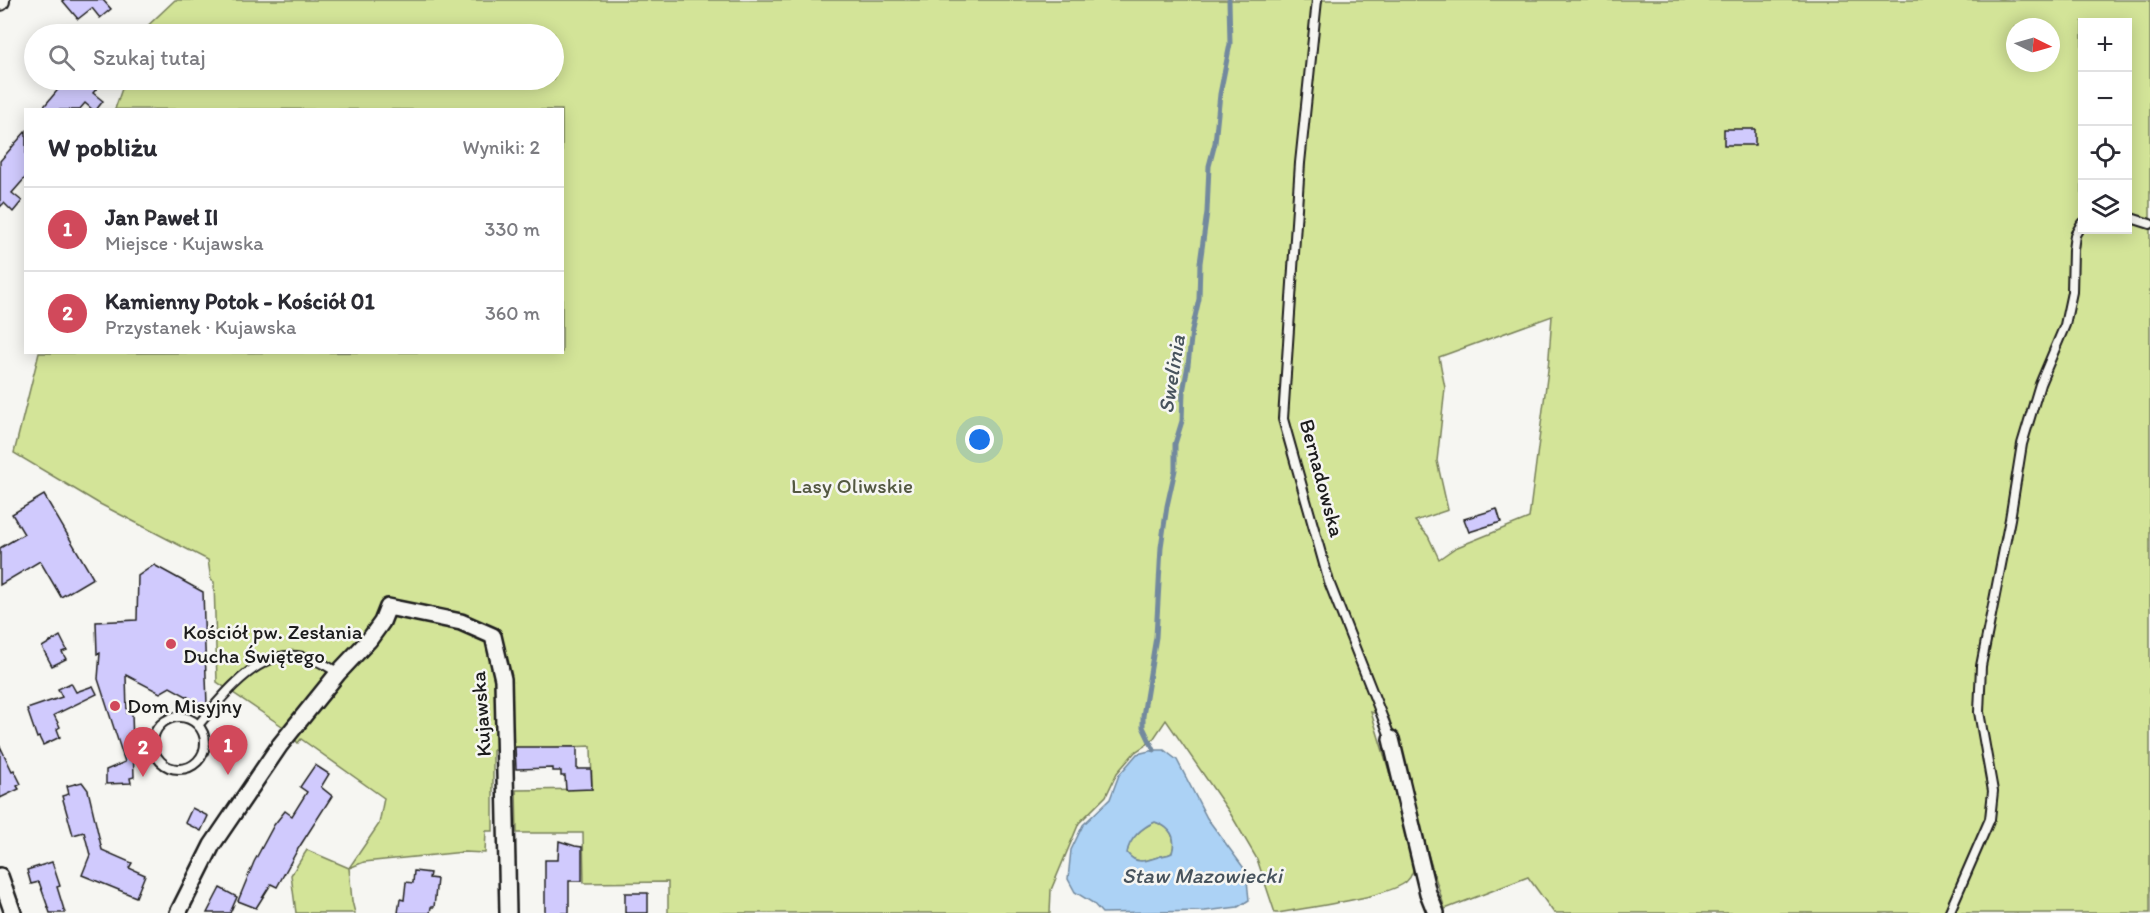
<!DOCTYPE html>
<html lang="pl">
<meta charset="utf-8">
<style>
:root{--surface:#fff;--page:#f7f7f7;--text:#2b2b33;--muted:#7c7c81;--line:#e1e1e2;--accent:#d1495b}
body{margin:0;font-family:Itim,sans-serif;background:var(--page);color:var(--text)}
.controls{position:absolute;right:18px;top:18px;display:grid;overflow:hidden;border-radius:0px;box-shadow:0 3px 15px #0003}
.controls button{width:54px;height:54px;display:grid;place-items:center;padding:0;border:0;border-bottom:2px solid var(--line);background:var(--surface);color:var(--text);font:30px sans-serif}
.compass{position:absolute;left:2006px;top:18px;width:54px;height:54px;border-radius:50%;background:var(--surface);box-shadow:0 3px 15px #0003;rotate:95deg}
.you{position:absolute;left:980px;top:440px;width:21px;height:21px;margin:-15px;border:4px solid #fff;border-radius:50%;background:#1a73e8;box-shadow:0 0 0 9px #1a73e833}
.badge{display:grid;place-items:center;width:39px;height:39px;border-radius:50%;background:var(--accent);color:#fff;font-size:20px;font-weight:700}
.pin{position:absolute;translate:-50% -50px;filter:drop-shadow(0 2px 3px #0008)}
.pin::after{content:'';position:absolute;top:32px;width:21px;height:18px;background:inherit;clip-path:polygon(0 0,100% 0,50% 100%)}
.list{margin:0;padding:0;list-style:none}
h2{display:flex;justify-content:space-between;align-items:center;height:78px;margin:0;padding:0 24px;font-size:26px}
h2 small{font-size:20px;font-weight:400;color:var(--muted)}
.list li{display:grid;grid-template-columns:39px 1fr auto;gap:18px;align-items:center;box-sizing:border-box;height:84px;padding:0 24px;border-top:2px solid var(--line)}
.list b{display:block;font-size:22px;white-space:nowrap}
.list p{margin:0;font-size:20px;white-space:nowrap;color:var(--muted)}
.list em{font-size:20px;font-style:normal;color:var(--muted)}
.icon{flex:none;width:33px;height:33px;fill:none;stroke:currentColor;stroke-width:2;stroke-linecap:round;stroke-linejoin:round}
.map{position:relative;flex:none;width:2150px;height:913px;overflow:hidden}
.search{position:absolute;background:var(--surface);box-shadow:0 3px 15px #0003;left:24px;top:24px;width:540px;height:66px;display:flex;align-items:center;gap:15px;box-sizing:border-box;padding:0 21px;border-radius:33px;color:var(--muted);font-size:22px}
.panel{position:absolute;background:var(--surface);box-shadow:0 3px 15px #0003;left:24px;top:108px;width:540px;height:246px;border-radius:0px}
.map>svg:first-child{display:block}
.green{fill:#d3e498;stroke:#78805a;stroke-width:1.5;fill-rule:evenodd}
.water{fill:#acd2f5;stroke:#72899e;stroke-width:1.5;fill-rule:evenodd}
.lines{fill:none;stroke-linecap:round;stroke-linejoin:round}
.stream{stroke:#72899e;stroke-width:5}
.building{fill:#d0cafd;stroke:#1c1c1c;stroke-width:1.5}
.service-casing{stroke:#1c1c1c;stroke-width:12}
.minor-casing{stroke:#1c1c1c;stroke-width:20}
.tertiary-casing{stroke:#1c1c1c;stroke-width:22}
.service{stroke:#f6f6f2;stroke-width:8}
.minor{stroke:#f6f6f2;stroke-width:15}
.tertiary{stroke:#f6f6f2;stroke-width:18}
.poi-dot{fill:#d1495b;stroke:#f6f6f2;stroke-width:2}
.labels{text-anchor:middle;stroke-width:5;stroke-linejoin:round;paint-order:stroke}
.street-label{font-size:21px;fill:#1c1c1c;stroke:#f6f6f2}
.park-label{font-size:21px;fill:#535841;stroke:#f6f6f2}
.poi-label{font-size:21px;fill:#1c1c1c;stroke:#f6f6f2;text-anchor:start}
.water-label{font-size:22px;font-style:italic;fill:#47535d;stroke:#f6f6f2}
</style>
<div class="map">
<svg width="2150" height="913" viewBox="0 0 2150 913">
<rect width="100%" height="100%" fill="#f6f6f2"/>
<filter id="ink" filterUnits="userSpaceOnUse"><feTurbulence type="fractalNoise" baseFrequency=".0167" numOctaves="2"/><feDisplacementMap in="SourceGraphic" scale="12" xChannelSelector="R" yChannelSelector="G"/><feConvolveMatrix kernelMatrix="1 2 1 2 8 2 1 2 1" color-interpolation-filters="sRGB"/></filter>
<g filter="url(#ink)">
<g class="green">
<path d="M175 0H2150V913H1554L1528 877 1445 909 1413 806 1389 717 1371 712 1415 856C1415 865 1413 876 1406 882 1385 898 1308 907 1278 913H1275L1257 859 1230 813 1166 720 1152 741 1135 752 1117 773 1106 796 1079 823 1051 890 1050 913H668V882L584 883 583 833H517L516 790 592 789 591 746 493 750V831H486L485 853 464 852 364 862 349 868 352 901 355 913H296L291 875 307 850 349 868 379 824 384 798 301 739 298 743 282 726 217 682 214 582 211 580 208 560 98 503 14 453 39 353 562 352V110L115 109 125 80H554V34H139ZM2082 22H2128V230H2082ZM2015 27H2051V63H2015ZM1552 316 1548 370 1529 518 1455 548 1439 559 1428 536 1415 521 1448 510 1437 461 1445 388 1439 357Z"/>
<path d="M1155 822C1170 827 1177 837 1172 853 1167 856 1163 855 1158 857 1146 861 1136 865 1127 853 1128 839 1143 827 1155 822Z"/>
</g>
<path class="water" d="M1154 750H1164L1177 760 1207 818 1246 871 1249 900 1238 907 1205 911 1102 913 1093 903 1075 892 1068 879 1071 850 1083 825 1110 799 1119 775 1137 754ZM1155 822C1170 827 1177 837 1172 853 1167 856 1163 855 1158 857 1146 861 1136 865 1127 853 1129 839 1142 827 1155 822Z"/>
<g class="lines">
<polyline class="stream" points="1154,750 1143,727 1143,716 1156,637 1161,547 1167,506 1175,470 1175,444 1182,421 1183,392 1188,365 1192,330 1199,299 1200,263 1207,212 1209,166 1215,143 1220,94 1230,44 1229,0"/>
</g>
<g class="building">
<polygon points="62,0 103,0 111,9 100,18 92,8 78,19"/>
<polygon points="66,80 104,80 93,93 103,101 96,110 93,110 85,103 79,110 41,110"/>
<rect x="1724" y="129" width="31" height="16"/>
<polygon points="26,131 26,177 12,193 22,201 13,212 4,203 0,207 0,161"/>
<polygon points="44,495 93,578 61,597 40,561 0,585 0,548 24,534 12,514"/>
<polygon points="1497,509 1501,522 1469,532 1464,519"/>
<polygon points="154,565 203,592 207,705 206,707 170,687 160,693 126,675 127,713 132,713 134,777 130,778 131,783 106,784 106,770 125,762 98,679 100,653 97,654 96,622 137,620 138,576"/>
<polygon points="60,636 67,650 62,652 66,659 52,666 42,647"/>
<polygon points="71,683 76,692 93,686 97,694 54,715 60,727 57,729 60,737 43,745 39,737 37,738 27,709 62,697 58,689"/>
<polygon points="0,746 12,771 14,770 21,784 17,786 19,789 0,798"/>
<polygon points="515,747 577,747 577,769 591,769 592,789 566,790 565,776 561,776 561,771 553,771 553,768 516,769"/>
<polygon points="315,765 329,774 321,787 332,796 298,849 277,887 271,884 256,908 238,901 254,862 274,825 285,811 292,816 307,792 300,787"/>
<polygon points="82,782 88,790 102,850 132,863 129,868 145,875 136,897 82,875 90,855 84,832 73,835 62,796 69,794 67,786"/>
<polygon points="192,808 208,816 201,831 185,823"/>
<polygon points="559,841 575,846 582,847 582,881 569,881 569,913 546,913 545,912 545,860 558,860"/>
<polygon points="52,862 60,886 57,887 65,913 50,913 39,882 31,884 27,870"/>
<polygon points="414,871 430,873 429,878 437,879 434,907 431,907 430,913 398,913 400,899 404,900 406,882 413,883"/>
<polygon points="220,888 237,897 230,913 207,913"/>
<rect x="625" y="893" width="23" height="20"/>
</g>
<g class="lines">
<defs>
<g id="service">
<polyline points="1317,0 1300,163 1283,419 1329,582 1391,739"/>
<polyline points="2128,217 2150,224"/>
<circle cx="179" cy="743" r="26"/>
<path d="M198 725C238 679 275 628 338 673"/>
<polyline points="1949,913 1990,819 1993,791 1979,712 1981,666 2010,519 2022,444 2040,384 2065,325 2072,292 2073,250 2075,235 2082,223"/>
</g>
<g id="minor">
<polyline points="1391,739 1428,893 1436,913"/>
<polyline points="0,876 13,913"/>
<polyline points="178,913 212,845 280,745 338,673 369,640 382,622 388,607 461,622 493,636 503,679 508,913"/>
</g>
<polyline id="tertiary" points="0,1 0,0"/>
</defs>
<use href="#service" class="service-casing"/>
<use href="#minor" class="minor-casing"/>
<use href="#tertiary" class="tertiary-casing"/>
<use href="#service" class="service"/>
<use href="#minor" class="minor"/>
<use href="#tertiary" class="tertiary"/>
</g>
</g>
<g class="poi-dot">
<circle cx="171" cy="644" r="6"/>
<circle cx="115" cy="706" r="6"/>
</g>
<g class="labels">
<g class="street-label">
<text transform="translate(1322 478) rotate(75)" y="7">Bernadowska</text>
<text transform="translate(481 714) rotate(-94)" y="7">Kujawska</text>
</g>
<g class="park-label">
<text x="852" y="493">Lasy Oliwskie</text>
</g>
<g class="poi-label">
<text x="183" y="639">Kościół pw. Zesłania<tspan x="183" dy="24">Ducha Świętego</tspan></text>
<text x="127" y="713">Dom Misyjny</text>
</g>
<g class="water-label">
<text transform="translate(1171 374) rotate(-81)" y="8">Swelinia</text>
<text x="1202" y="883">Staw Mazowiecki</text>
</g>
</g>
</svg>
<div class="controls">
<button>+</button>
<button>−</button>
<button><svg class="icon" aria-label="locate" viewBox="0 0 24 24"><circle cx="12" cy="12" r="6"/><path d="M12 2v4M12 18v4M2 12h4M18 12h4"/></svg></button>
<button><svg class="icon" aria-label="layers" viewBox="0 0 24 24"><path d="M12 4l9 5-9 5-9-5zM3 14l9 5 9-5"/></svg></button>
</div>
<svg class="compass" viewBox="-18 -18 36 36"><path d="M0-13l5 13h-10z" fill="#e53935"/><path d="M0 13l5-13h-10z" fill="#7c7c81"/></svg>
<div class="you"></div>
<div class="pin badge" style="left:228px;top:775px">1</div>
<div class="pin badge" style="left:143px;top:777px">2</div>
<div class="search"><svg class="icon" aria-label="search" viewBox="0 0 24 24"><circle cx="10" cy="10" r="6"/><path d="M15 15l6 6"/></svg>Szukaj tutaj</div>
<section class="panel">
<h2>W pobliżu<small>Wyniki: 2</small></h2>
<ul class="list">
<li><span class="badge">1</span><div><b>Jan Paweł II</b><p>Miejsce · Kujawska</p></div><em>330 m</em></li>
<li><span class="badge">2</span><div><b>Kamienny Potok - Kościół 01</b><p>Przystanek · Kujawska</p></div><em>360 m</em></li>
</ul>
</section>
</div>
